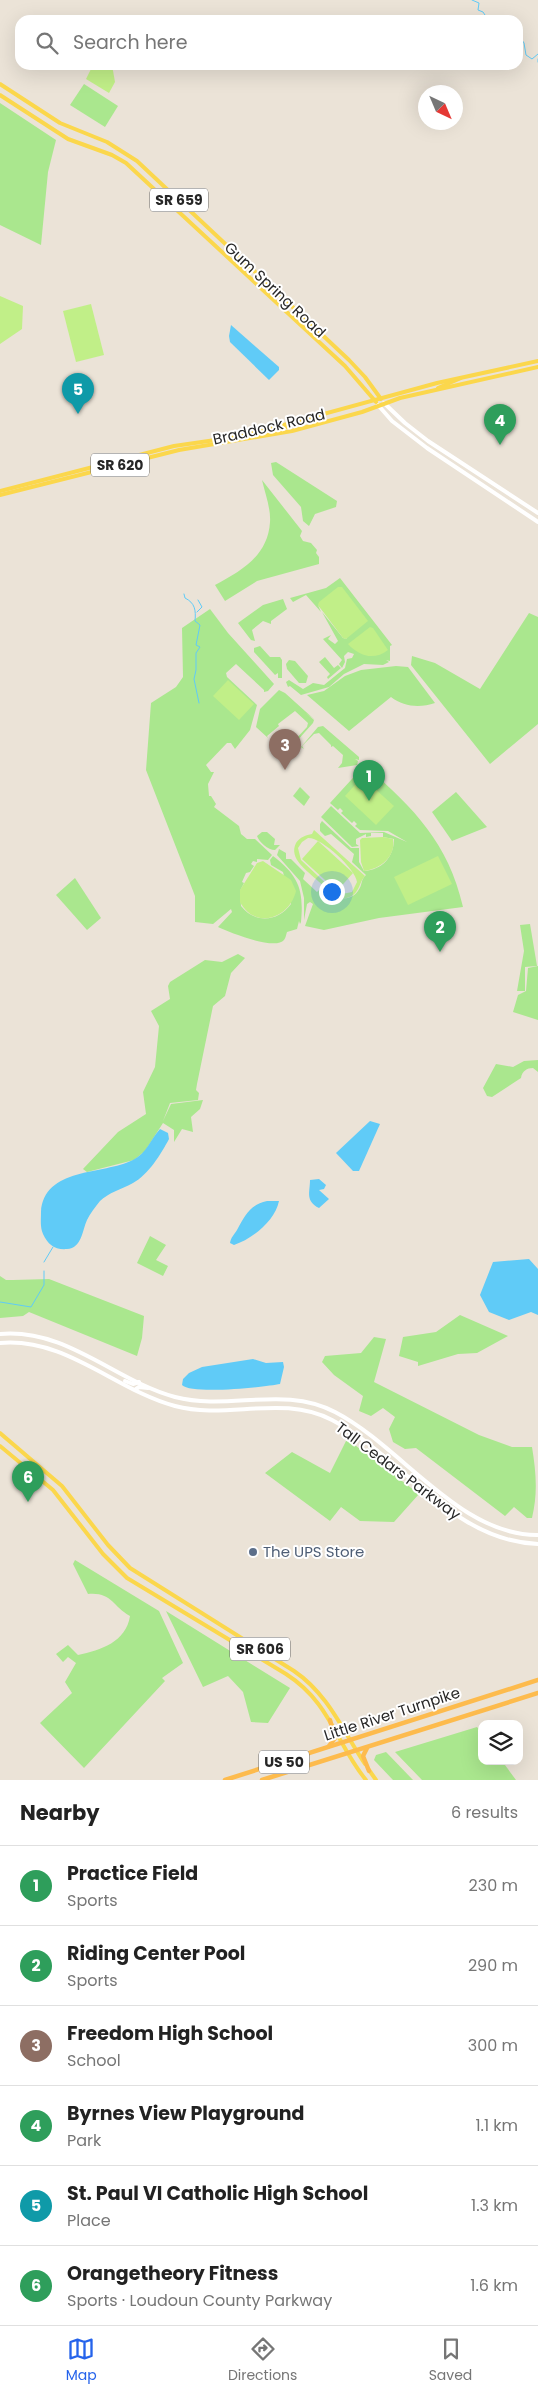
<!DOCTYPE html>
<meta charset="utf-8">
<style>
:root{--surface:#fff;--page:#f2f2f2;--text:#222;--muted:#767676;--line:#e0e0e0;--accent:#2563eb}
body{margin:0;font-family:Poppins,sans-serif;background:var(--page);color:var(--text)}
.controls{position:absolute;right:15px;bottom:15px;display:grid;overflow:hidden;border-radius:10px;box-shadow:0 5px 20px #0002}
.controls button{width:45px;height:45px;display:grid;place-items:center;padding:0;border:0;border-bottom:1px solid var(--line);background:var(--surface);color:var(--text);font:25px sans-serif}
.compass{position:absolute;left:418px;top:85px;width:45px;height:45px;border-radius:50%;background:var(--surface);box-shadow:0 5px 20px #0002;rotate:136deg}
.you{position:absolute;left:331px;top:891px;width:18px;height:18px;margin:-12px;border:4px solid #fff;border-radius:50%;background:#1a73e8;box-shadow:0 0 0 8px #1a73e833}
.badge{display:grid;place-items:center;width:32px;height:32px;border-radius:50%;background:var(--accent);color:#fff;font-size:16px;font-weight:700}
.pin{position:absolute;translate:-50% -41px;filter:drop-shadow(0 1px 2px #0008)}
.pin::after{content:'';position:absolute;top:26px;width:18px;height:15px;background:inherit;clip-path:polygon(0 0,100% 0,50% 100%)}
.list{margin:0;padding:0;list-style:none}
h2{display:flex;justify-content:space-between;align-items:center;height:65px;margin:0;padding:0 20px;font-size:21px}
h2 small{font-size:16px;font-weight:400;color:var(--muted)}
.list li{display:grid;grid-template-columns:32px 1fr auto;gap:15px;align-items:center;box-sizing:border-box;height:80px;padding:0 20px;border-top:1px solid var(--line)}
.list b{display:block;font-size:19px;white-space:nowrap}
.list p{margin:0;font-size:16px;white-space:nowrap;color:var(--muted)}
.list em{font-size:16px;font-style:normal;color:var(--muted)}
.icon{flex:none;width:28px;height:28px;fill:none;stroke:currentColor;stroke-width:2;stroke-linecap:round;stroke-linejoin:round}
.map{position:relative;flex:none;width:538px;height:1780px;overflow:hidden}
.search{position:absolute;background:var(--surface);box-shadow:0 5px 20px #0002;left:15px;right:15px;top:15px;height:55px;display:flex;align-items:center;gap:12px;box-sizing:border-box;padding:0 18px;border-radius:15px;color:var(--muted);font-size:19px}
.sheet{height:545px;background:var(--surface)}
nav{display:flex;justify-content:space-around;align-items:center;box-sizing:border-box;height:70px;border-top:1px solid var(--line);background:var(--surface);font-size:14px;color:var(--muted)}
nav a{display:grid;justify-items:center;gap:2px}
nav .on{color:var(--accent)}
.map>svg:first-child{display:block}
.green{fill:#aae78e}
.pitch{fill:#c1ef88;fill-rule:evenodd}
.water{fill:#60cbf7}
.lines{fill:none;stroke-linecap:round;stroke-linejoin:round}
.stream{stroke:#60cbf7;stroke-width:1}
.secondary{stroke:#fff;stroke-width:4}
.primary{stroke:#fbd74c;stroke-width:4}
.trunk{stroke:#fdbb4d;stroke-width:4.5}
.service-dot{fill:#5c6f8a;stroke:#fff;stroke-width:2}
.labels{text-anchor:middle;stroke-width:4;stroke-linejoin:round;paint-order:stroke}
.shield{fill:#fff;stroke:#686868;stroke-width:1}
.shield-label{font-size:14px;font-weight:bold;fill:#272727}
.street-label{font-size:15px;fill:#272727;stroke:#fff}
.service-label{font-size:15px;fill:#4e5e75;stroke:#fff;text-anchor:start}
</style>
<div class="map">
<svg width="538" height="1780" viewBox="0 0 538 1780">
<rect width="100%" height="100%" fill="#ebe3d7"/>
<g class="green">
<polygon points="84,84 118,106 105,127 70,105"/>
<polygon points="0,103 56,140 48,172 41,245 0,225"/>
<polygon points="276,462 337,501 336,507 315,514 309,526 303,521 301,507 273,475 271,463"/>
<path d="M262 480 302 531 300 536 303 541 311 543 317 550 316 553 319 557V564L257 581 225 601 215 585C241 571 268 556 270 522 271 509 265 493 262 480Z"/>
<polygon points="340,578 392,645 390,646 390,661 386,660 389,662 383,665 364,664 344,674 329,687 301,695 290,686 288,687 286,682 289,680 303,689 313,683 324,685 345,668 347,659 352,658 354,654 348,652 344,656 345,662 342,668 339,664 342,660 323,639 331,635 328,639 335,644 338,641 322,612 343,638 347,639 318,605 321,612 306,595 293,602 290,598 326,588"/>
<polygon points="283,599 287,609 271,621 271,624 263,621 252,630 255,641 251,640 238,623 263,605"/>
<path d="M210 609 228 633 274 684 268 691 264 692V690L236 664 226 673 227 677 257 705 250 730 235 749 231 743H227L206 765 211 772H214L208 784 209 796H211L216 804 214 807 239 826 241 834 247 839H255L272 855 268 860 257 859V862L253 861 251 864 254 866 250 872 246 873 242 882 244 883 240 891 241 906C255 924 278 922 291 904L283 872 271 865 270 860 273 856C299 876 304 890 301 922L300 924 299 921 297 929 287 932C286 935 286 937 284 940 275 951 229 932 218 927L232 912 231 909 213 924 195 922V896L146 770 151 703 176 687 183 677 182 628Z"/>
<polygon points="529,613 538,617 538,724 490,764 411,665 412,656 435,663 480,689"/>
<polygon points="260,646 270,657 280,657 282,660 282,678 278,678 278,673 275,675 254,652 254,648"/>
<polygon points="325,657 334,668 338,665 341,668 328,679 327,677 330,674 319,662"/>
<polygon points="289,660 295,661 308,676 306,683 299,683 287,669 286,664"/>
<path d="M396 666 408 667 435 703C420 708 404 707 391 697L349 731 307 695 324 691 345 676 361 670Z"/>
<polygon points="279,690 285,693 315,720 306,713 314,720 313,723 296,742 293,739 295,740 307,727 308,723 295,711 278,724 279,726 267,736 268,738 256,727 260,709"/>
<polygon points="323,726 359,757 359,760 355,759 358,761 357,765 338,768 342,763 343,755 333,746 331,747 331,745 319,733 314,734 302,746 304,749 301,747 318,727"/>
<path d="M367 767C414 809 448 842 463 907L379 918 324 930 305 926 313 904 310 902 307 904 304 920V898L300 881 277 855 279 849 286 853V859H291L305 873 303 879 317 892 320 889 324 893 326 891C334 898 350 903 358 891 363 884 360 881 366 875L352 862 354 854 331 834 325 836 320 831V824L322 821 351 848H359V862L364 871C382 870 394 857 394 839L383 837V833H371V836L366 837V834L356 839V844L359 846 352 847 321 817 331 806 360 833 384 832 407 842 388 831 360 830 355 826 357 824 354 821 352 823 341 813 343 811 340 808 338 810 330 803 362 768Z"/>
<polygon points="300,787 310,797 304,806 293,796"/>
<polygon points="456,792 487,827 452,841 432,812"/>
<path d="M262 832H267L275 839 274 845H280L275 850C268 850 259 842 257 836Z"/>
<polygon points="75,878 101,918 87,930 56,895"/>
<polygon points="530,924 537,966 525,967 525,991 517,991 524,951 520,925"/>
<polygon points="238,954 245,958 231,973 225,996 213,1006 197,1084 196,1090 199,1093 198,1100 170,1103 163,1121 171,1104 203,1100 200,1109 191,1117 193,1132 182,1129 174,1142 174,1130 163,1123 145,1151 134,1160 87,1172 83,1169 118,1132 146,1114 143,1092 155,1067 159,1026 151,1011 170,999 168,986 170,982 205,960 222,962"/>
<polygon points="538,966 538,1020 513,1012 518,995 526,991 528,968"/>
<path d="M538 1060V1072L533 1068C527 1068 522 1071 521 1078L492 1097 487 1096 483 1088 496 1064 513 1067 524 1061Z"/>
<polygon points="150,1236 166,1245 156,1260 168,1266 163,1276 137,1263"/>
<polygon points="0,1276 6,1280 13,1280 49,1279 144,1316 142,1338 137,1356 29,1312 23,1316 0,1318"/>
<polygon points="460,1315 508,1336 477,1353 458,1354 418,1366 418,1362 399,1356 403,1337 436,1332"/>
<path d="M374 1337 386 1339 374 1382 479 1435 512 1447H532C536 1472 538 1493 532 1518H527L514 1507 505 1516 416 1448 405 1449 393 1442 389 1429 395 1417 383 1408 371 1416 359 1411 363 1396 334 1375 322 1362 325 1356 361 1353Z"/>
<polygon points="347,1439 419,1494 394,1522 360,1521 341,1507 330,1521 265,1473 292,1452 330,1473"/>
<path d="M75 1560 159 1611 183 1663 162 1678 165 1681 84 1768 40 1723 72 1693 65 1682 76 1663 68 1657 63 1662 56 1654 68 1645 78 1655C101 1650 126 1642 130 1616 112 1606 112 1592 88 1594L73 1564Z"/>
<polygon points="166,1611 290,1688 268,1723 251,1722 243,1692 228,1676 203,1687"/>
<polygon points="477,1727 482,1733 482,1761 502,1761 516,1780 422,1780 395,1752"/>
<polygon points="386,1752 413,1780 393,1780 374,1760 376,1755"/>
</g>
<g class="pitch">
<polygon points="93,65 112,65 115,82 109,93 86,79"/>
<polygon points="0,296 23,306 22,329 0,344"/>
<polygon points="91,304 104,355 76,362 63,311"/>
<polygon points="338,587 342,587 368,621 346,639 343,638 318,605 319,602"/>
<path d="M370 627 373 628 388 650C374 661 359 656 348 644Z"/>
<polygon points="228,680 254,704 239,720 213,696"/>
<polygon points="362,777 394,806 376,825 345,796"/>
<path d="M314 830 365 876C359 882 360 892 350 897 347 898 343 899 339 898 331 895 324 886 318 881 308 871 288 859 296 843 300 837 306 835 312 834ZM308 838C321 837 356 869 357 882L352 892 342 894 334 891 301 860 298 848 302 842Z"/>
<path d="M383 837 393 839C396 857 380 869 364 871L361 862 360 840 362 838Z"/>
<polygon points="318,841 353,873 337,891 302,859"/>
<polygon points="438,856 452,884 408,905 394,877"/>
<path d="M263 861 291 880 296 891C289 919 255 930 240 902V890L257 863Z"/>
</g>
<g class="water">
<polygon points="231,325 279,367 279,370 269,380 230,342 229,336"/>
<polygon points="370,1121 380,1124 359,1171 353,1171 336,1153"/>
<path d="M160 1129 168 1133 169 1139C161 1154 148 1175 133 1183 122 1189 108 1193 100 1201 95 1207 90 1214 87 1220 82 1231 82 1248 67 1249 55 1250 48 1245 43 1234 40 1227 41 1220 41 1212 44 1167 103 1175 133 1160 147 1153 150 1140 160 1129Z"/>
<path d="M319 1179 326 1185 324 1189 319 1190 329 1199 319 1208C305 1201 310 1192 310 1180Z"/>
<path d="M267 1201H279C275 1221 252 1239 234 1245L230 1243C231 1237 234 1235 237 1230 245 1215 250 1205 267 1201Z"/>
<polygon points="529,1259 538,1269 538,1315 531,1312 509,1320 489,1312 480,1295 493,1262"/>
<path d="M253 1359 266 1363 283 1362 284 1367 280 1384C265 1387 192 1395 182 1385L183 1379 189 1373 202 1367Z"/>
</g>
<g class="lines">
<g class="stream">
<polyline points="472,0 479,3 478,10 483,12 487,18 492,20"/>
<polyline points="518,34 524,43 526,55 532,59 538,54"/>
<polyline points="538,59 538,62"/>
<path d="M184 594 185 598C195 603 196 610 195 621L200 625 196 645 200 647 196 653V670L194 679 199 703"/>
<polyline points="197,612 202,607 198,600"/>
<polyline points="44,1262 53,1247"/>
<polyline points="0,1302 31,1307 44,1285 44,1271"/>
</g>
<g class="secondary">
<polyline points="384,403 405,423 428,441 538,513"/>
<polyline points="378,405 392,421 427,448 538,522"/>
<path d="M0 1334C67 1328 115 1381 175 1397 229 1411 284 1385 335 1412 401 1446 460 1536 538 1535"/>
<path d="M0 1343C66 1337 115 1390 175 1406 227 1420 282 1394 332 1420 403 1457 452 1541 538 1544"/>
<polyline points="125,1381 133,1384 139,1382"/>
<polyline points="136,1389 139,1387 148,1388"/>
</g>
<g class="primary">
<polyline points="0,84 60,123 107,142 137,161 349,360 365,377 381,399"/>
<polyline points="0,95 68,139 112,155 126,163 345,366 376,402"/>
<polyline points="438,388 461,378"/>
<polyline points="271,433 297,423"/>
<polyline points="0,491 174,446 243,436 437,383 538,361"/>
<polyline points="0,495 179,450 292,431 362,412 400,398 538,367"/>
<path d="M0 1433 62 1486 108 1545 130 1568 294 1671C328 1694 343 1731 365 1764"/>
<path d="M0 1446 53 1490 103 1554 127 1578 286 1674C331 1703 335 1742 366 1780"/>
<polyline points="369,1770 376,1780"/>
</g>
<g class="trunk">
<polyline points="329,1746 335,1738 330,1720"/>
<polyline points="367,1748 363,1756 369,1771"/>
<polyline points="225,1780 538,1680"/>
<polyline points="262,1780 538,1693"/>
</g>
</g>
<circle class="service-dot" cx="253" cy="1552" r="5"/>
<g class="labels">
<g class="shield">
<rect x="150" y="188.5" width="58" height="23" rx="4"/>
<rect x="91" y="453.5" width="58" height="23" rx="4"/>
<rect x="230" y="1637.5" width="60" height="23" rx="4"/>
<rect x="259" y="1750.5" width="50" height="23" rx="4"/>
</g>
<g class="shield-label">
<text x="179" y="205">SR 659</text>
<text x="120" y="470">SR 620</text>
<text x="260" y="1654">SR 606</text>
<text x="284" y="1767">US 50</text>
</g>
<g class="street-label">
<text transform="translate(275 290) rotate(43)" y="5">Gum Spring Road</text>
<text transform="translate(269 427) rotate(-13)" y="5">Braddock Road</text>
<text transform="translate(398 1471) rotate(37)" y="5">Tall Cedars Parkway</text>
<text transform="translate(392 1714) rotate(-18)" y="5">Little River Turnpike</text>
</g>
<g class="service-label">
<text x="263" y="1557">The UPS Store</text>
</g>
</g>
</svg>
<div class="controls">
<button><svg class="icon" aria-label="layers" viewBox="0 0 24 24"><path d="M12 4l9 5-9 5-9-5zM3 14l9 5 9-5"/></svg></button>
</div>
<svg class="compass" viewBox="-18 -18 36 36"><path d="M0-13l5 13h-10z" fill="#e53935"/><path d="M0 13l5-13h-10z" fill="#767676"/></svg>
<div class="you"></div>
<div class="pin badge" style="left:369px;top:801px;background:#2e9e5b">1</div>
<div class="pin badge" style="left:440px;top:952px;background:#2e9e5b">2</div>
<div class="pin badge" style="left:285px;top:770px;background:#8d6e63">3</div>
<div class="pin badge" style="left:500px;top:445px;background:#2e9e5b">4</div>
<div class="pin badge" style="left:78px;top:414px;background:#0f9aa8">5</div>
<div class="pin badge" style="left:28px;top:1502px;background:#2e9e5b">6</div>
<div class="search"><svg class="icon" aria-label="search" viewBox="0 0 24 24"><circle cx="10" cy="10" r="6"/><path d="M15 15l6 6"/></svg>Search here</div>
</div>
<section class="sheet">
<h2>Nearby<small>6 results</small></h2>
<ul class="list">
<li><span class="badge" style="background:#2e9e5b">1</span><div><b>Practice Field</b><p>Sports</p></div><em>230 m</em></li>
<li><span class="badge" style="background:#2e9e5b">2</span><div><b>Riding Center Pool</b><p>Sports</p></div><em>290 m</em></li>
<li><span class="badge" style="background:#8d6e63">3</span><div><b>Freedom High School</b><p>School</p></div><em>300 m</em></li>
<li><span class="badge" style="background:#2e9e5b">4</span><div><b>Byrnes View Playground</b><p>Park</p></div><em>1.1 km</em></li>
<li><span class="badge" style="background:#0f9aa8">5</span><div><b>St. Paul VI Catholic High School</b><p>Place</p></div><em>1.3 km</em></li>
<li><span class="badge" style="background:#2e9e5b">6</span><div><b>Orangetheory Fitness</b><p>Sports · Loudoun County Parkway</p></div><em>1.6 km</em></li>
</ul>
</section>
<nav>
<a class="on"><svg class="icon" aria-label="map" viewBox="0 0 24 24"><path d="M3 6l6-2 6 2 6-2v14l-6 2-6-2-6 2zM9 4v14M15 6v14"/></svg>Map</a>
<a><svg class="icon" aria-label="directions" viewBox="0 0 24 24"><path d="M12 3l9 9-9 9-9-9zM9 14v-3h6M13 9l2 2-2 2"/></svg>Directions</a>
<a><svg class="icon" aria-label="saved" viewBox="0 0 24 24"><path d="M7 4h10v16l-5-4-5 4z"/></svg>Saved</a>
</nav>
